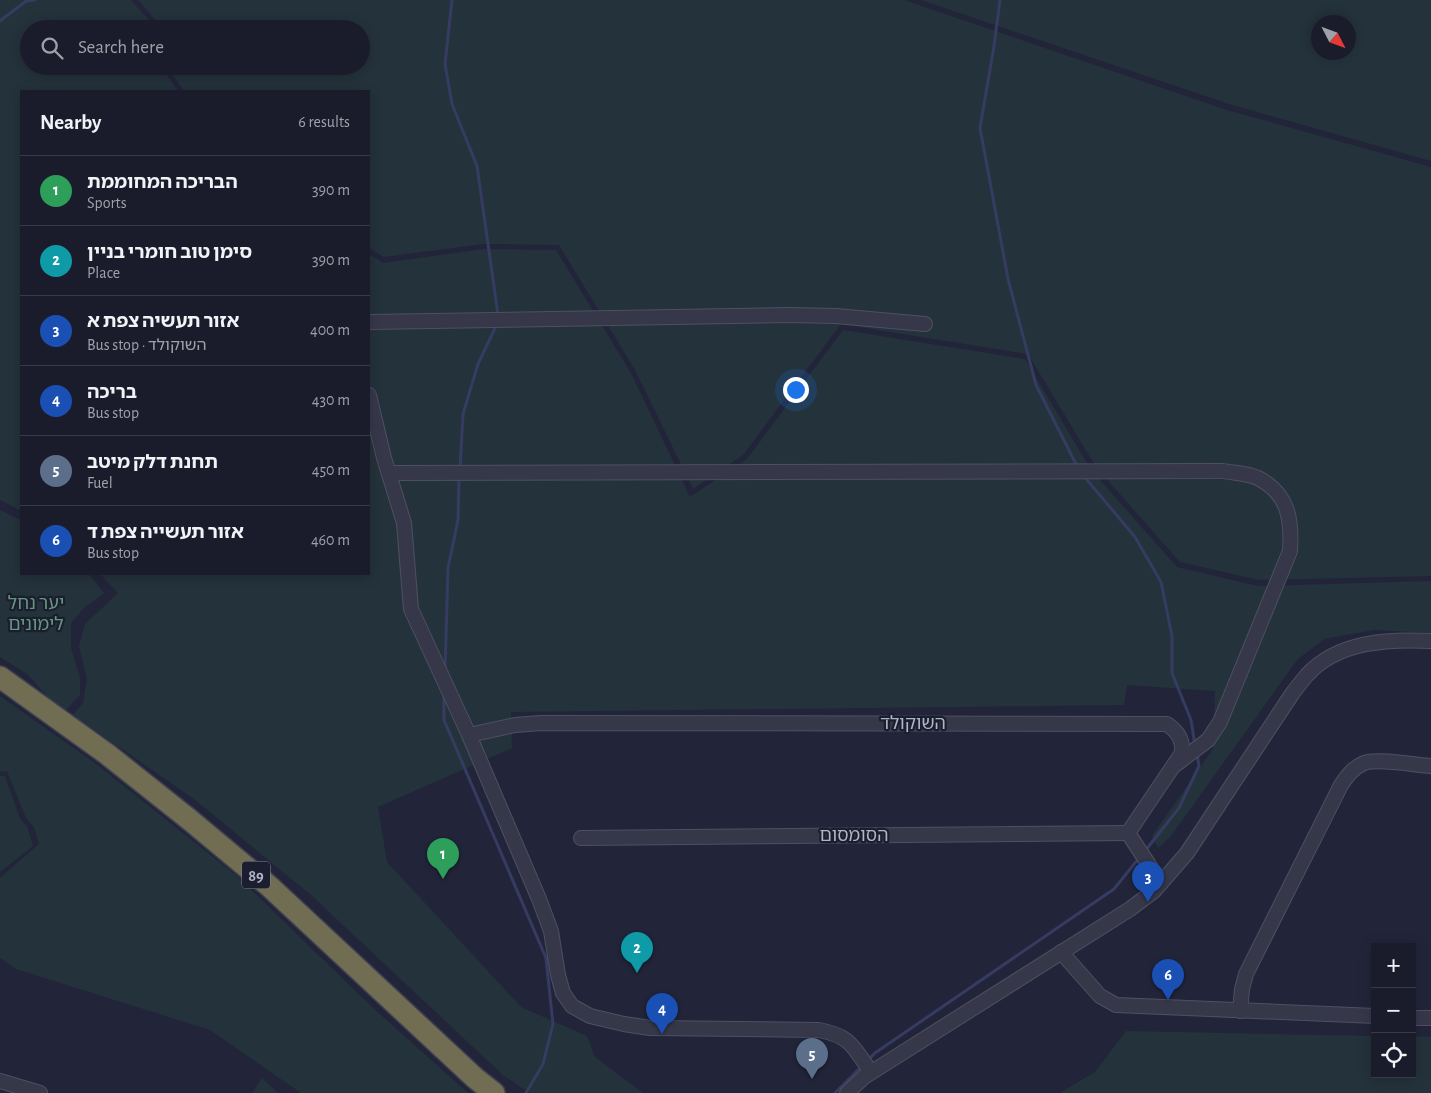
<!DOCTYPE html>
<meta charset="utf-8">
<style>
:root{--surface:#1a1c2c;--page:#272938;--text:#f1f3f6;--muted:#9fa1a9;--line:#383a48;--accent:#b45309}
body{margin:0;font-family:"Alegreya Sans","Noto Sans Hebrew",sans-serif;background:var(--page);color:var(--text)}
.controls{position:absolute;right:15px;bottom:15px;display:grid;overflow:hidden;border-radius:0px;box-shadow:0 2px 12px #0003}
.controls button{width:45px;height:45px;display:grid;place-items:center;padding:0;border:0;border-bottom:1px solid var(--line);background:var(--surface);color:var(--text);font:25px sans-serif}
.compass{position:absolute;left:1311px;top:15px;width:45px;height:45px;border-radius:50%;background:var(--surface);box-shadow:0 2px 12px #0003;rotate:132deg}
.you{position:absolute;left:795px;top:389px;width:18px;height:18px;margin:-12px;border:4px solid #fff;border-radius:50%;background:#1a73e8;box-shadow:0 0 0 8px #1a73e833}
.badge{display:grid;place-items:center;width:32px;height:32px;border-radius:50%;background:var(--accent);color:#fff;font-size:16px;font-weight:700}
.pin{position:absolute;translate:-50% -41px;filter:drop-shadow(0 1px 2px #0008)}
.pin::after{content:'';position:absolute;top:26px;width:18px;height:15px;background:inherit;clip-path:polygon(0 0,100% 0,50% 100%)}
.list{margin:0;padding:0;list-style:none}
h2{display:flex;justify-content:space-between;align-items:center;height:65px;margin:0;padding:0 20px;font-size:21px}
h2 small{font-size:16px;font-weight:400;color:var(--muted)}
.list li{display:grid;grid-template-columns:32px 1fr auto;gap:15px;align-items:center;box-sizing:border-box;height:70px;padding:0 20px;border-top:1px solid var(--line)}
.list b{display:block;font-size:19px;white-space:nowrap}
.list p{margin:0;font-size:16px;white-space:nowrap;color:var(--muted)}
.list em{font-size:16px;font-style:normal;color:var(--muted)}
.icon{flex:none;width:28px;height:28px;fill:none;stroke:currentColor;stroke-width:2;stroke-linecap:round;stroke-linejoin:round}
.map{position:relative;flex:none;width:1431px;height:1093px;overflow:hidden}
.search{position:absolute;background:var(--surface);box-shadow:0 2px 12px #0003;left:20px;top:20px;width:350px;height:55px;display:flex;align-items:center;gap:12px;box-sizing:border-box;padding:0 18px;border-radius:28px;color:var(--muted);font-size:19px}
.panel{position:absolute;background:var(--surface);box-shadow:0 2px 12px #0003;left:20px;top:90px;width:350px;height:485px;border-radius:0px}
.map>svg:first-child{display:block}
.green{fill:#24323b;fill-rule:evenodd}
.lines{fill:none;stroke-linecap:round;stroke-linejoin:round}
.stream{stroke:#363b61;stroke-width:3}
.minor-casing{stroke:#4e5062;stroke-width:16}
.highway-casing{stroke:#3e4052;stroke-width:24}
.minor{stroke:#36384a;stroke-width:14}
.highway{stroke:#706d53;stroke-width:21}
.labels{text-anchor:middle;stroke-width:4.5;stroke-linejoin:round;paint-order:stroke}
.shield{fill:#1b1e2f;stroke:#848699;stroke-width:1}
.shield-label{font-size:16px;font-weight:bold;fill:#b1b3c6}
.park-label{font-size:18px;fill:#689781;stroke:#1b1e2f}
.street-label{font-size:18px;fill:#b1b3c6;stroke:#1b1e2f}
</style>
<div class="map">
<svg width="1431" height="1093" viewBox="0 0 1431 1093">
<rect width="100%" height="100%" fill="#22253a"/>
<g class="green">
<polygon points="0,0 131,0 157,29 29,29 29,66 160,66 178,91 21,91 21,511 0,500"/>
<polygon points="138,0 904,0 1227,110 1431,167 1431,576 1259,580 1180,562 1096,467 1028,354 841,324 743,455 693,489 635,370 559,245 483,244 384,257 369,248 369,91 184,91 167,66 361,66 361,29 163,29"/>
<path d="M921 0H1431V161L1229 104ZM1318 22H1348V52H1318Z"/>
<polygon points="484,249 556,250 631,373 690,497 747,459 843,330 1025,359 1091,470 1177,567 1258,586 1431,581 1431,633 1374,630 1324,639 1297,660 1171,836 1158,848 1152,836 1213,749 1215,691 1127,685 1124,705 511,712 512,748 378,807 387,862 521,1007 587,1036 595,1057 643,1093 530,1093 504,1076 311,895 194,799 73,715 83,703 87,679 79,646 85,624 118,593 100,574 369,574 369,254 383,263"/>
<polygon points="0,510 21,520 21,574 89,574 104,593 84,608 71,623 71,648 80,678 80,695 66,710 57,707 27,674 0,657"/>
<polygon points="0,696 95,763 238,877 371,1006 468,1093 301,1093 210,1030 16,969 0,958 0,878 39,844 34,827 26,818 7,771 0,772"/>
<polygon points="0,776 5,776 20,819 27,826 33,846 0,872"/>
<polygon points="1126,1031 1375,1036 1375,1074 1412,1074 1412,1036 1431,1037 1431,1093 1060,1093 1095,1072"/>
<polygon points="262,1078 278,1093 252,1093"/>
</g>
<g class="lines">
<g class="stream">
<polyline points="452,0 445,64 452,104 477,166 498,315"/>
<polyline points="1000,0 994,46 980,128 1008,279 1036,385 1078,468"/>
<polyline points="0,21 26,1 35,0"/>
<polyline points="460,469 463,414 478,364 497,324"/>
<polyline points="1083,475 1135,537 1161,582 1172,636 1172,673 1191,720 1195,745"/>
<polyline points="445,670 448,568 458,520 459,477"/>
<polyline points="444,694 444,720 546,958 553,1024 543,1064 526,1093"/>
<polyline points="1145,851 1179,808 1199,766 1197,754"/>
<polyline points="867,1061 875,1053 1114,889 1139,858"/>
<polyline points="835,1093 863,1065"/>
</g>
<defs>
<g id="minor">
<polyline points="369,322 789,315 836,316 925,324"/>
<path d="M369 395 384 458 404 523 411 609 469 735 539 899 551 931 558 975 563 993 572 1006 590 1016 624 1024 650 1028 819 1030C851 1036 853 1047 871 1072"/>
<path d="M389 473 1223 471C1234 473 1248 473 1258 478 1289 494 1292 520 1290 551L1220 722 1208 740 1175 765"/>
<path d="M469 735 515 725 541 723 1167 724C1178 732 1183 739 1182 753L1128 833 1161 883"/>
<polyline points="581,838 1128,833"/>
<polyline points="1061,952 1100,996 1116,1005 1375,1016"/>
<path d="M1240 1011 1242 989 1246 974 1341 785C1347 776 1353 768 1364 763 1378 758 1415 765 1431 766"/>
<polyline points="1412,1018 1431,1018"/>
<polyline points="0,1081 40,1093"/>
<path d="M847 1093 864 1077 1130 909 1154 891 1187 853 1292 694C1297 687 1302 681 1307 675 1338 641 1388 639 1431 641"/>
</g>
<polyline id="highway" points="0,677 107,754 190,820 269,886 475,1078 494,1093"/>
</defs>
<use href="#minor" class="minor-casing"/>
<use href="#highway" class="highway-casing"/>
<use href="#minor" class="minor"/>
<use href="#highway" class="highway"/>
</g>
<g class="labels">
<rect class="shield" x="242" y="861.5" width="28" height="27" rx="4"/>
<g class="shield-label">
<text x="256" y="881">89</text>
</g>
<g class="park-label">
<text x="36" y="609">יער נחל<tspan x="36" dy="21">לימונים</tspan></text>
</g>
<g class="street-label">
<text x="913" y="729">השוקולד</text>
<text x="854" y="841">הסומסום</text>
</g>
</g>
</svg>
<div class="controls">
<button>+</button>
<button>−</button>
<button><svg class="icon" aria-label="locate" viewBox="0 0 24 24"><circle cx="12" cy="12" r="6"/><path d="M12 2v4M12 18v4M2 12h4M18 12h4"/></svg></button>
</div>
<svg class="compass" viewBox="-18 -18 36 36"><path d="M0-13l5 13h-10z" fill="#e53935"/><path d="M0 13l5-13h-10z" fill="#9fa1a9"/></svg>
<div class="you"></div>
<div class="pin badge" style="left:443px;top:879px;background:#2e9e5b">1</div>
<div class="pin badge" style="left:637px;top:973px;background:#0f9aa8">2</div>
<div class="pin badge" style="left:1148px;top:902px;background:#1a4fb4">3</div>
<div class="pin badge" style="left:662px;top:1034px;background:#1a4fb4">4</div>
<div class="pin badge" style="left:812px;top:1079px;background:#5c6f8a">5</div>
<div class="pin badge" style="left:1168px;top:1000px;background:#1a4fb4">6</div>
<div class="search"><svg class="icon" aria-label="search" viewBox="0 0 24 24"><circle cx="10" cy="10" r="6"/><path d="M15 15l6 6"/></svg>Search here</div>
<section class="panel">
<h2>Nearby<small>6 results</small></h2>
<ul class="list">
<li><span class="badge" style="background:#2e9e5b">1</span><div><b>הבריכה המחוממת</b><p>Sports</p></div><em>390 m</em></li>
<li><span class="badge" style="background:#0f9aa8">2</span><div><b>סימן טוב חומרי בניין</b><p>Place</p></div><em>390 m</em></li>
<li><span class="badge" style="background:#1a4fb4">3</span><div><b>אזור תעשיה צפת א</b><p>Bus stop · השוקולד</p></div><em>400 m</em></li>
<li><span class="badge" style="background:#1a4fb4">4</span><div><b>בריכה</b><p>Bus stop</p></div><em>430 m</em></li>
<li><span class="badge" style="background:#5c6f8a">5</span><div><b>תחנת דלק מיטב</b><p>Fuel</p></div><em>450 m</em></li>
<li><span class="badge" style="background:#1a4fb4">6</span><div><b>אזור תעשייה צפת ד</b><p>Bus stop</p></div><em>460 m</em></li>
</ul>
</section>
</div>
